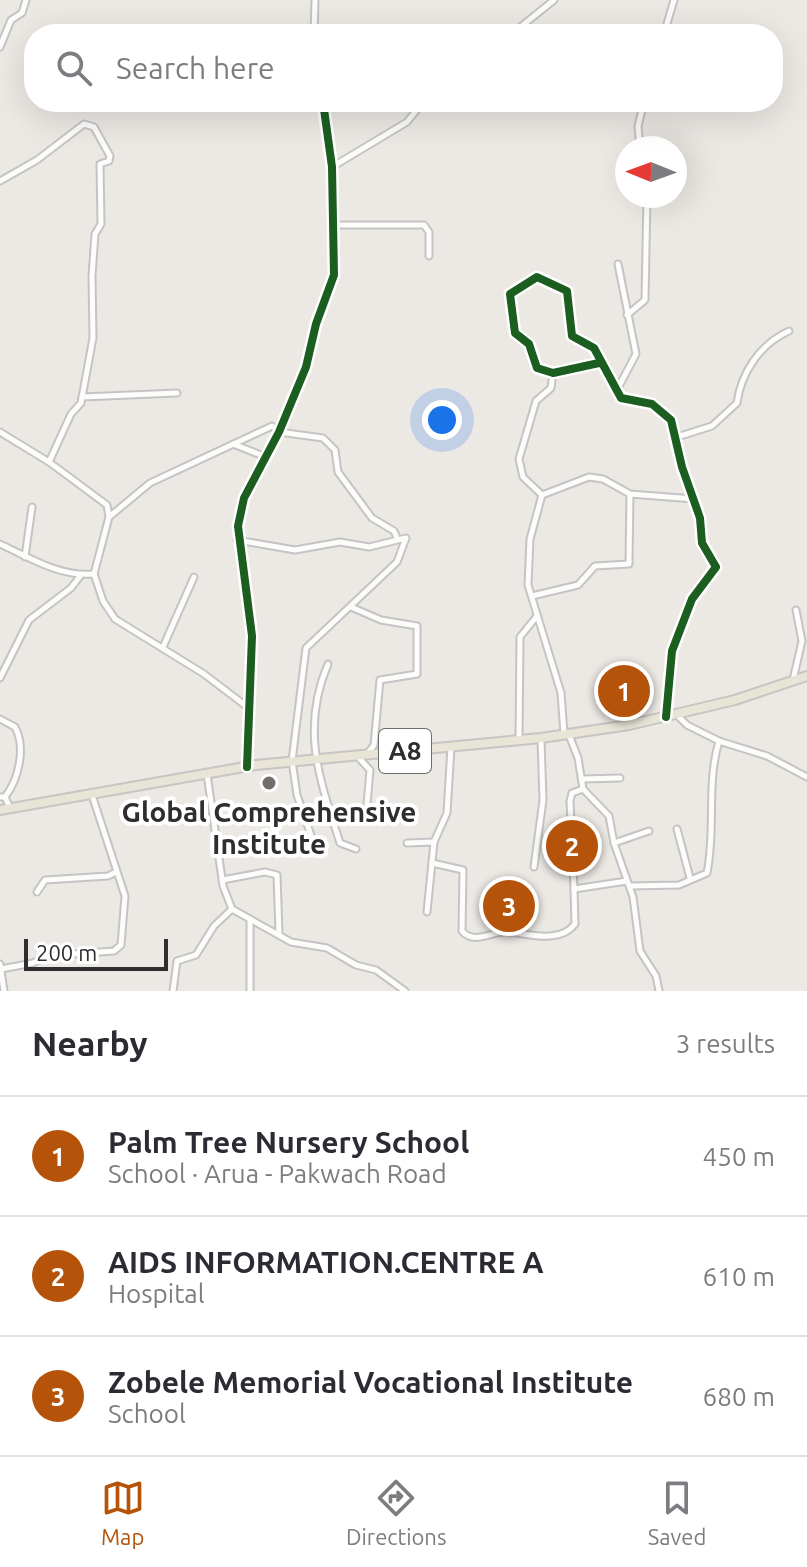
<!DOCTYPE html>
<meta charset="utf-8">
<style>
:root{--surface:#fff;--page:#f2f2f3;--text:#2b2b33;--muted:#7c7c81;--line:#e1e1e2;--accent:#b45309}
body{margin:0;font-family:Ubuntu,sans-serif;background:var(--page);color:var(--text)}
.compass{position:absolute;left:615px;top:136px;width:72px;height:72px;border-radius:50%;background:var(--surface);box-shadow:0 8px 32px #0002;rotate:271deg}
.scale{position:absolute;left:24px;bottom:20px;width:144px;box-sizing:border-box;padding-left:8px;border:4px solid #2e2e2e;border-top:0;font-size:22px;line-height:28px;white-space:nowrap;color:#2e2e2e;-webkit-text-stroke:6px #fff;paint-order:stroke}
.you{position:absolute;left:442px;top:420px;width:28px;height:28px;margin:-20px;border:6px solid #fff;border-radius:50%;background:#1a73e8;box-shadow:0 0 0 12px #1a73e833}
.badge{display:grid;place-items:center;width:52px;height:52px;border-radius:50%;background:var(--accent);color:#fff;font-size:26px;font-weight:700}
.pin{position:absolute;translate:-50% -50%;border:4px solid #fff;box-shadow:0 2px 8px #0006}
.list{margin:0;padding:0;list-style:none}
h2{display:flex;justify-content:space-between;align-items:center;height:104px;margin:0;padding:0 32px;font-size:34px}
h2 small{font-size:26px;font-weight:400;color:var(--muted)}
.list li{display:grid;grid-template-columns:52px 1fr auto;gap:24px;align-items:center;box-sizing:border-box;height:120px;padding:0 32px;border-top:2px solid var(--line)}
.list b{display:block;font-size:30px;white-space:nowrap}
.list p{margin:0;font-size:26px;white-space:nowrap;color:var(--muted)}
.list em{font-size:26px;font-style:normal;color:var(--muted)}
.icon{flex:none;width:44px;height:44px;fill:none;stroke:currentColor;stroke-width:2;stroke-linecap:round;stroke-linejoin:round}
.map{position:relative;flex:none;width:807px;height:991px;overflow:hidden}
.search{position:absolute;background:var(--surface);box-shadow:0 8px 32px #0002;left:24px;right:24px;top:24px;height:88px;display:flex;align-items:center;gap:20px;box-sizing:border-box;padding:0 28px;border-radius:32px;color:var(--muted);font-size:30px}
.sheet{height:464px;background:var(--surface)}
nav{display:flex;justify-content:space-around;align-items:center;box-sizing:border-box;height:112px;border-top:2px solid var(--line);background:var(--surface);font-size:22px;color:var(--muted)}
nav a{display:grid;justify-items:center;gap:4px}
nav .on{color:var(--accent)}
.map>svg:first-child{display:block}
.lines{fill:none;stroke-linecap:round;stroke-linejoin:round}
.street-casing{stroke:#c5c4c5;stroke-width:9}
.primary-casing{stroke:#c6c5c4;stroke-width:12}
.street{stroke:#fcfcfb;stroke-width:5}
.primary{stroke:#e8e4d6;stroke-width:8}
.cycleway-casing{stroke:#fff;stroke-width:13}
.cycleway{stroke:#1b5e20;stroke-width:8}
.poi-dot{fill:#706f6e;stroke:#fff;stroke-width:3}
.labels{text-anchor:middle;stroke-width:8;stroke-linejoin:round;paint-order:stroke}
.shield{fill:#fff;stroke:#6d6d6d;stroke-width:2}
.shield-label{font-size:26px;font-weight:bold;fill:#2e2e2e}
.poi-label{font-size:28px;font-weight:bold;fill:#2e2e2e;stroke:#fff}
</style>
<div class="map">
<svg width="807" height="991" viewBox="0 0 807 991">
<rect width="100%" height="100%" fill="#ece8e4"/>
<g class="lines">
<defs>
<g id="street">
<polyline points="314,34 315,0"/>
<polyline points="497,34 501,30 518,29 554,0"/>
<polyline points="664,34 674,0"/>
<polyline points="0,47 11,20 22,13 26,0"/>
<polyline points="640,148 638,126 644,102"/>
<polyline points="332,167 407,122 423,102"/>
<polyline points="0,181 37,160 84,124 94,127 110,156 109,161 100,164 101,224 95,234 92,276 93,338 81,403 71,414 49,462"/>
<polyline points="335,225 424,225 429,232 429,256"/>
<polyline points="627,315 645,300 647,196"/>
<polyline points="599,363 553,373 537,368 529,344 515,333 510,294 537,277 567,291 572,336 594,348 621,398 652,404 671,420 682,467 700,518 702,543 716,567 692,599 672,651 666,715"/>
<polyline points="617,390 636,354 618,264"/>
<polyline points="82,397 177,393"/>
<polyline points="0,432 49,462 107,505 109,517 94,574 103,601 115,619 204,674 246,706"/>
<path d="M677 437 712 426 737 403C741 373 760 344 789 331"/>
<polyline points="233,444 266,457"/>
<polyline points="542,495 530,539 528,585 561,693 564,734"/>
<polyline points="542,495 589,477 603,479 630,494 694,499"/>
<polyline points="542,495 523,477 519,459 536,401 551,388 553,373"/>
<polyline points="109,517 150,483 272,426 279,432 323,438 335,450 338,472 372,518 394,531 397,538"/>
<polyline points="237,540 295,550 340,542 369,547 406,538 397,562 306,648 292,761 297,795 314,844 308,850"/>
<path d="M0 544C30 558 60 577 94 574"/>
<polyline points="25,557 32,507"/>
<polyline points="532,596 578,585 595,566 629,564 630,494"/>
<polyline points="351,607 381,620 417,626 417,674 380,680 374,745 368,753"/>
<polyline points="163,647 194,577"/>
<path d="M328 664C300 730 320 780 340 843L356 849"/>
<polyline points="0,678 29,620 71,588 81,575"/>
<polyline points="793,680 802,641 796,610"/>
<path d="M0 719 15 727C26 747 19 779 5 797"/>
<polyline points="569,735 578,758 583,789 572,793 570,801 574,889 627,881"/>
<polyline points="519,739 520,637 537,616"/>
<polyline points="719,741 767,756 807,777"/>
<polyline points="357,756 370,770 367,804"/>
<polyline points="247,766 252,636 238,526 244,498 279,432 306,367 316,324 334,275 332,167 323,102"/>
<polyline points="207,774 223,886 232,909 291,942 327,948 356,965 376,970 405,991"/>
<polyline points="583,779 620,778"/>
<polyline points="583,789 609,816 614,843 633,897 640,951 656,976 659,991"/>
<polyline points="0,797 5,797 10,808"/>
<polyline points="677,829 690,878"/>
<polyline points="407,843 434,842"/>
<polyline points="614,843 649,831"/>
<path d="M432 863 463 870 462 931C475 946 493 930 509 932 529 934 560 944 575 924L574 889"/>
<polyline points="534,867 543,800 541,739"/>
<polyline points="222,880 265,872 277,875 279,933"/>
<path d="M630 886 679 885 707 873C716 829 706 785 719 741L687 725 677 715"/>
<polyline points="37,892 45,880 108,876 116,872"/>
<polyline points="427,912 434,842 447,813 451,747"/>
<polyline points="250,919 250,991"/>
<polyline points="0,964 4,991"/>
<polyline points="1,969 33,963 46,956 114,951 121,945 125,896 92,795"/>
<polyline points="173,991 177,961 196,955 214,926 232,909"/>
</g>
<polyline id="primary" points="0,810 256,765 541,738 629,725 735,700 807,676"/>
</defs>
<use href="#street" class="street-casing"/>
<use href="#primary" class="primary-casing"/>
<use href="#street" class="street"/>
<use href="#primary" class="primary"/>
<defs>
<g id="cycleway">
<polyline points="599,363 553,373 537,368 529,344 515,333 510,294 537,277 567,291 572,336 594,348 621,398 652,404 671,420 682,467 700,518 702,543 716,567 692,599 672,651 666,717"/>
<polyline points="247,767 252,636 238,526 244,498 279,432 306,367 316,324 334,275 332,167 323,102"/>
</g>
</defs>
<use href="#cycleway" class="cycleway-casing"/>
<use href="#cycleway" class="cycleway"/>
</g>
<circle class="poi-dot" cx="269" cy="783" r="8"/>
<g class="labels">
<rect class="shield" x="379" y="729" width="52" height="44" rx="6"/>
<g class="shield-label">
<text x="405" y="760">A8</text>
</g>
<g class="poi-label">
<text x="269" y="822">Global Comprehensive<tspan x="269" dy="32">Institute</tspan></text>
</g>
</g>
</svg>
<svg class="compass" viewBox="-18 -18 36 36"><path d="M0-13l5 13h-10z" fill="#e53935"/><path d="M0 13l5-13h-10z" fill="#7c7c81"/></svg>
<div class="scale">200 m</div>
<div class="you"></div>
<div class="pin badge" style="left:624px;top:691px">1</div>
<div class="pin badge" style="left:572px;top:846px">2</div>
<div class="pin badge" style="left:509px;top:906px">3</div>
<div class="search"><svg class="icon" aria-label="search" viewBox="0 0 24 24"><circle cx="10" cy="10" r="6"/><path d="M15 15l6 6"/></svg>Search here</div>
</div>
<section class="sheet">
<h2>Nearby<small>3 results</small></h2>
<ul class="list">
<li><span class="badge">1</span><div><b>Palm Tree Nursery School</b><p>School · Arua - Pakwach Road</p></div><em>450 m</em></li>
<li><span class="badge">2</span><div><b>AIDS INFORMATION.CENTRE A</b><p>Hospital</p></div><em>610 m</em></li>
<li><span class="badge">3</span><div><b>Zobele Memorial Vocational Institute</b><p>School</p></div><em>680 m</em></li>
</ul>
</section>
<nav>
<a class="on"><svg class="icon" aria-label="map" viewBox="0 0 24 24"><path d="M3 6l6-2 6 2 6-2v14l-6 2-6-2-6 2zM9 4v14M15 6v14"/></svg>Map</a>
<a><svg class="icon" aria-label="directions" viewBox="0 0 24 24"><path d="M12 3l9 9-9 9-9-9zM9 14v-3h6M13 9l2 2-2 2"/></svg>Directions</a>
<a><svg class="icon" aria-label="saved" viewBox="0 0 24 24"><path d="M7 4h10v16l-5-4-5 4z"/></svg>Saved</a>
</nav>
